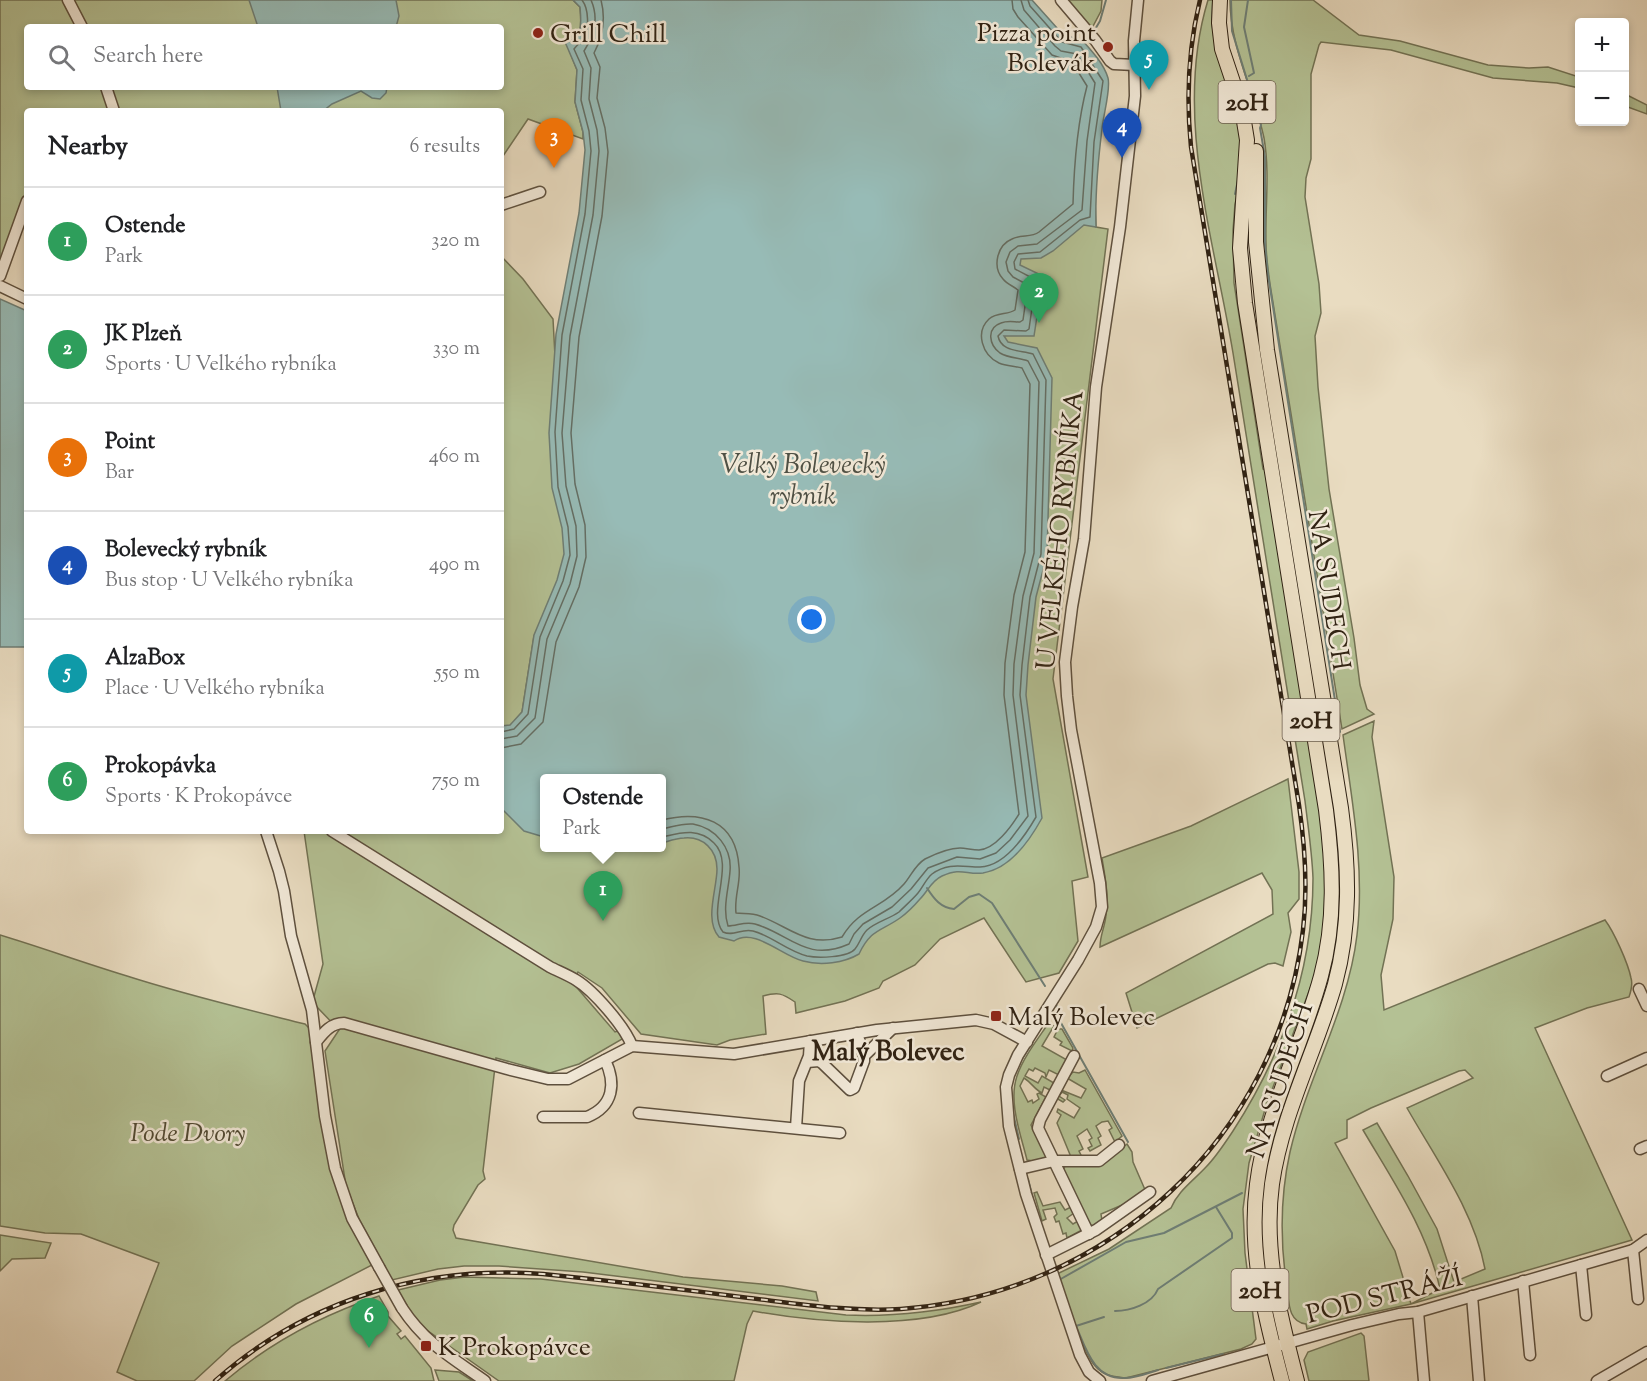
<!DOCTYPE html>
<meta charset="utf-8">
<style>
:root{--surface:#fff;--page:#f6f6f6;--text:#202124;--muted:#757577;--line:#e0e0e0;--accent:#0f766e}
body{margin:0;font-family:"Sorts Mill Goudy",serif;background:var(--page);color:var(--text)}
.controls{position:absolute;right:18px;top:18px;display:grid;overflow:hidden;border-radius:6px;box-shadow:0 3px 9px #0003}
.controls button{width:54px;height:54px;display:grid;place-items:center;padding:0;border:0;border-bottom:2px solid var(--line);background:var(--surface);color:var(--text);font:30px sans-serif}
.you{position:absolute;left:812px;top:620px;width:21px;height:21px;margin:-15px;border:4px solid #fff;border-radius:50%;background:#1a73e8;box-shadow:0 0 0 9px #1a73e833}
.badge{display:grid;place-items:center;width:39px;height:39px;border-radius:50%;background:var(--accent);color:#fff;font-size:20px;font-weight:700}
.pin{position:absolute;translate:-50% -50px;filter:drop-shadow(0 2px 3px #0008)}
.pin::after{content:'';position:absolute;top:32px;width:21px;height:18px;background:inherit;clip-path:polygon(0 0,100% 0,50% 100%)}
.popup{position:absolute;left:540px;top:774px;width:126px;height:78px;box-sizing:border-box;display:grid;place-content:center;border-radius:6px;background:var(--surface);filter:drop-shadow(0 2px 4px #0005);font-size:20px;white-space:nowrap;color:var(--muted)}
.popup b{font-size:22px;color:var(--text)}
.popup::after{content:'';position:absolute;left:50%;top:100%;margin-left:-12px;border:12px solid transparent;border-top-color:var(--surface)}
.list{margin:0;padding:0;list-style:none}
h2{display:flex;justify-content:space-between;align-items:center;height:78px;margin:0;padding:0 24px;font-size:26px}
h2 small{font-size:20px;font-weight:400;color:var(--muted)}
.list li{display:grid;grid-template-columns:39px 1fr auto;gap:18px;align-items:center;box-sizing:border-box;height:108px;padding:0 24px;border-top:2px solid var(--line)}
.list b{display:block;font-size:22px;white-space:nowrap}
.list p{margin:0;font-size:20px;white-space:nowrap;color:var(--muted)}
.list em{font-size:20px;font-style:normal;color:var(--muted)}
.icon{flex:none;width:33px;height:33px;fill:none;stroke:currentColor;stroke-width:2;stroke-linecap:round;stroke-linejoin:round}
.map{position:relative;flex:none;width:1647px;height:1381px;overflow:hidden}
.search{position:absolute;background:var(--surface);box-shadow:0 3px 9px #0003;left:24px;top:24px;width:480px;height:66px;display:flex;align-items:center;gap:15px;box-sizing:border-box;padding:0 21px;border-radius:6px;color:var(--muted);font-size:22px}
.panel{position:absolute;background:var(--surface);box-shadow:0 3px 9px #0003;left:24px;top:108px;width:480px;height:726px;border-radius:6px}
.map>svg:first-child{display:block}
.green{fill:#b4c194;stroke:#727254;stroke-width:1.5;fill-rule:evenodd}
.water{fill:#97bbb6;stroke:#6e7e75;stroke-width:1.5}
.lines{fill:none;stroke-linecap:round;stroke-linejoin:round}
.shore{stroke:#646e64;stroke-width:1.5}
.stream{stroke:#6e7e75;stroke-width:2}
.minor-casing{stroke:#5e503e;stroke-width:13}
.major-casing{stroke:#302213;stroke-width:16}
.minor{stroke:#f1e8d7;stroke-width:10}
.major{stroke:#e9dcc1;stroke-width:14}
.rail-casing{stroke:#302213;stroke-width:4.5}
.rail{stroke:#f1e8d7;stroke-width:2;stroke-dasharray:7;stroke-linecap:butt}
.minor-bridge-casing{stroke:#5e503e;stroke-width:13;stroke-linecap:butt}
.minor-bridge{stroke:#f1e8d7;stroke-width:10}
.poi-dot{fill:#8f2418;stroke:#f1e8d7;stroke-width:2}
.labels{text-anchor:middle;stroke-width:5;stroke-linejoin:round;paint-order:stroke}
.shield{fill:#f1e8d7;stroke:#6a5d4e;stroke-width:1.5}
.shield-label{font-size:24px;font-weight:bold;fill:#302213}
.poi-label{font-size:26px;fill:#302213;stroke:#f1e8d7;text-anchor:start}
.street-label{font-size:26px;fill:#302213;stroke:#f1e8d7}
.park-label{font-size:26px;font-style:italic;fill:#514a33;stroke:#f1e8d7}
.water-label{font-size:27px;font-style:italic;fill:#4f5044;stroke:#f1e8d7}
.neighbourhood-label{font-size:27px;font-weight:bold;fill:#302213;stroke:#f1e8d7}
</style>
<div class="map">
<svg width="1647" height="1381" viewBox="0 0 1647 1381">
<rect width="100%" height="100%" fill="#e9dcc1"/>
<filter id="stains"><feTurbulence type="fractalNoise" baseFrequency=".00333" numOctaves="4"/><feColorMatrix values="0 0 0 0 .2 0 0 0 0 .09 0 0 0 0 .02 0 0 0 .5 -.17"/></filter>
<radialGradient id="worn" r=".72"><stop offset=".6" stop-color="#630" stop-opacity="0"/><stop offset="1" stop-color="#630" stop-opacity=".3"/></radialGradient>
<g class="green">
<path d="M0 0H280L319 27H27V87H501V27H382L380 0H573L580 7C581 21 584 40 566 42L577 70 575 102 583 132V139L528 119 501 159V111H27V203L0 272Z"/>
<polygon points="1066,0 1102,0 1101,11 1091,30"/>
<path d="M1208 0H1214L1242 131 1240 184 1235 204 1233 231 1234 283 1263 469 1265 470 1317 791 1325 851 1326 913 1317 970 1267 1103 1249 1163 1243 1209 1245 1253 1256 1339 1252 1344 1241 1349 1126 1378C1115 1377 1104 1376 1096 1367 1082 1352 1065 1295 1057 1274L1109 1249 1171 1208C1178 1191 1193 1181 1206 1167 1216 1157 1225 1143 1233 1131 1282 1055 1313 969 1313 878 1312 852 1308 826 1305 801 1281 652 1257 502 1233 353 1214 239 1173 114 1208 0Z"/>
<path d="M1230 0H1313L1359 35 1400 41 1488 65 1529 68 1548 67 1579 77V88L1557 83 1493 78 1391 50 1321 42 1319 45 1311 74V159L1306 178 1305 197 1319 284 1321 313 1315 336 1318 387 1329 489 1354 638 1360 685 1367 709 1374 714 1342 729 1270 284C1268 270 1266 256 1266 243 1265 208 1270 172 1264 138 1254 91 1230 47 1230 0Z"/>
<polygon points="1625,94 1647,105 1647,114 1625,106"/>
<path d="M1095 199 1096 227 1108 229 1053 679 1088 877 1072 881 1078 941 1059 973 1026 982 984 918 940 939 915 965 883 981 879 988 845 1001 796 1013 795 1002C782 993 778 992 763 996L766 1034 730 1040 717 1045 641 1034 602 988 578 972 573 983 615 1032 621 1030 624 1038 579 1064 550 1073 496 1058 483 1171 485 1179 478 1185 454 1225 453 1230 456 1238 683 1277 782 1286 816 1292 818 1301 583 1272 499 1266H464L438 1269 392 1280 359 1219 346 1186 325 1051 339 1030 317 1007 313 1000 323 964 304 831H501V256L523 279 553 319 565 542 589 541 534 636 522 712 515 720 544 778V848H662V809L973 417 992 216Z"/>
<path d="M1374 721 1372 737 1394 877 1393 919 1381 975 1384 1010 1605 920C1614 932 1628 963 1631 978 1633 984 1631 991 1629 997L1587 1008 1535 1028 1632 1240 1411 1304 1333 1321 1307 1329 1306 1324C1288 1322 1289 1302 1287 1288 1280 1242 1280 1197 1290 1152 1307 1078 1348 1011 1357 935 1365 868 1352 801 1343 735ZM1465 1070 1473 1078 1407 1108C1436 1159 1474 1211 1485 1269L1454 1282 1437 1229 1408 1176 1377 1123 1363 1130C1393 1181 1427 1230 1440 1289L1411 1304 1395 1251 1335 1143 1347 1138V1120L1371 1108 1459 1071Z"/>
<path d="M1288 779 1299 872V899L1288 913 1291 932 1283 966 1275 963 1268 964 1137 1028 1126 993 1273 914 1272 890 1262 873 1100 947C1100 935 1105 927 1106 915 1109 896 1105 877 1102 858L1191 826Z"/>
<path d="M0 935C43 948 84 963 127 976 186 995 245 1009 305 1024L309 1028 348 1220 372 1265 296 1304 232 1346 194 1381H137L117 1372 159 1263 81 1234 45 1233 0 1226Z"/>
<path d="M1048 1024 1054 1026 1042 1046 1067 1060 1059 1075 1049 1070 1046 1077 1045 1073 1035 1068 1033 1071 1029 1069 1025 1076 1038 1083 1042 1076 1054 1083 1050 1090 1044 1087 1042 1093C1034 1089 1032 1083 1024 1078L1020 1086 1028 1102 1032 1100 1033 1103 1039 1099 1037 1094 1039 1093 1046 1097 1031 1125 1047 1158 1033 1161 1027 1160C1021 1135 1008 1102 1017 1076 1023 1058 1037 1040 1048 1024Z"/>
<polygon points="1058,1029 1062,1029 1073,1048 1072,1051 1060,1045 1062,1042 1054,1037"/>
<polygon points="1085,1070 1122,1136 1115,1142 1109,1130 1112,1128 1108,1121 1102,1122 1096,1126 1101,1136 1098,1138 1101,1145 1090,1151 1088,1148 1092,1146 1089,1140 1092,1138 1087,1129 1077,1136 1083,1149 1079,1151 1082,1157 1071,1157 1057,1123 1061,1115 1057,1112 1058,1109 1074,1118 1080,1108 1067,1099 1068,1095 1062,1092 1059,1096 1065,1100 1063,1102 1056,1098 1061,1090 1081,1098 1086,1089 1067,1078 1073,1072 1079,1073"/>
<polygon points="1127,1144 1132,1152 1133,1162 1146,1192 1141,1197 1101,1214 1102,1221 1095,1226 1090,1225 1063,1171 1065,1166 1100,1166"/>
<polygon points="1037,1192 1043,1206 1060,1202 1065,1210 1071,1207 1074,1213 1067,1218 1073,1224 1078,1221 1082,1230 1067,1238 1066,1233 1063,1234 1059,1221 1056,1222 1054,1217 1057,1214 1055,1208 1043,1210 1046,1219 1042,1221 1034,1193"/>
<polygon points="0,1235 51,1243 45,1258 12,1259 0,1271"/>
<path d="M465 1277 541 1279 846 1315C892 1317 936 1312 981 1302 920 1331 818 1323 753 1311L747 1324 734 1381H499L421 1326 411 1313 398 1290 440 1280Z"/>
<path d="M379 1296 388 1312V1316L401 1331 397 1334 401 1339 405 1336 431 1368 434 1381H225C271 1342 322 1315 379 1296Z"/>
<polygon points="1361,1333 1364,1336 1369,1381 1309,1381 1304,1360 1308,1352"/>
<polygon points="435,1370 459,1372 473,1381 439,1381"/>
</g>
<g class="water">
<polygon points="249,0 396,0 399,16 396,27 258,27"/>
<path d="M573 0H1032L1066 38 1070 36 1077 40H1082C1092 51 1104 64 1108 78 1111 89 1103 116 1102 129 1098 161 1095 194 1096 227L1084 225 1053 251 1041 258 1021 259 1020 265 1041 275 1043 277 1034 336H1004L1008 342 1037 348 1052 378 1047 555 1036 597 1028 665 1026 695 1042 818C1030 840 1010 869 983 873 966 875 962 867 942 876 931 881 928 891 920 899 914 906 907 913 900 918 880 932 871 929 859 954 844 963 821 966 803 961 782 956 754 927 734 941L719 937C704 920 717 889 717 869 717 850 703 836 684 838 677 838 669 841 662 843V778H544V837L524 831 501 808V726L510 725 522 712 534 635 557 580 564 554 562 528 552 488 549 433 556 334 579 213 585 150 583 132 575 102 577 70 565 42C584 41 581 21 580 7Z"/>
<polygon points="277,87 387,87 386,93 380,99 372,98 361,91 332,104 323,111 281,111"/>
<polygon points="0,299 27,311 27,647 0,647"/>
</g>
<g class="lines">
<g class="shore">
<path d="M501 732 514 729 528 714 540 637 563 581 570 555 568 527 558 487 555 432 562 335 585 214 591 151 589 131 581 100 583 69 574 49C577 45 581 42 584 38 589 28 589 9 582 0"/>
<path d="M501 739 517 736 535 718 547 639 570 584 577 556 576 526 566 486 562 433 570 336 593 215 599 151 597 130 589 99 591 68 584 51C594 36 599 18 591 0"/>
<path d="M501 748 521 744 543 722 556 642 579 587 586 557 585 525 575 484 571 433 579 337 602 216 608 152 605 128 597 98 600 67 594 53C603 36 606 19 601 0"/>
<path d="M662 820C701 810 736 820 739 867 741 882 734 897 736 913 744 914 752 913 760 916 790 927 807 948 842 937 859 908 883 908 904 884 911 876 915 865 925 859 935 854 949 848 960 848 966 848 972 850 979 850 995 849 1011 827 1019 814L1004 695 1005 663 1014 595 1025 552 1030 384 1022 368C1014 366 1006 366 999 363 982 355 975 332 989 319 997 312 1008 315 1015 310L1018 290C1013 286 1007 284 1003 279 992 267 997 245 1012 239 1021 234 1031 238 1039 232L1073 204C1074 165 1077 124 1087 86L1072 62 1052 55 1018 17 1013 9 1012 0"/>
<path d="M662 829C672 827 682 823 693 824 716 828 732 848 730 871 729 888 722 908 728 926 737 926 745 921 755 924 790 934 806 963 849 944L854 934 863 924 892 907 911 889 928 868 957 857 980 859 996 853 1010 840 1028 816 1013 695 1014 664 1023 596 1034 553 1039 382 1028 361C1020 358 1008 358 1000 353 989 345 986 328 1001 323 1008 320 1014 322 1020 322L1023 320 1028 285 1013 277 1008 271 1006 262 1010 252 1018 246 1037 244 1082 210 1087 141 1095 83 1077 54 1061 51 1055 46 1024 10 1021 0"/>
<path d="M662 837C680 833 698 827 714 843 736 864 706 911 723 932 734 937 741 928 753 931 772 936 787 951 807 956 817 958 848 958 855 949 860 943 861 936 867 930 876 922 889 919 899 912 905 906 913 899 918 893 923 887 926 879 932 874 948 862 963 867 980 867 1005 866 1025 836 1036 817L1020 695 1022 665 1030 597 1041 554 1046 380 1033 354C1020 350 1001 352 998 336L1004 330 1026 331 1029 329 1036 280 1015 269 1014 262 1018 254 1040 252 1080 220 1090 217 1094 142 1103 81 1081 47 1062 42 1030 6 1028 0"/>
</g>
<g class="stream">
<polyline points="1213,0 1212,21 1214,37"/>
<polyline points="1231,0 1232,31 1261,125 1260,128 1265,157 1265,245 1268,275 1340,732"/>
<polyline points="1248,0 1244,27 1254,73 1249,76"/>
<polyline points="1094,31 1100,21 1106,0"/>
<polyline points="1235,194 1238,180"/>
<path d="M927 888C934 899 941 908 954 909L969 897 979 894 992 903 1045 986"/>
<polyline points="1056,1004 1061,1023 1128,1142"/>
<polyline points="1022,1059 1030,1046"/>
<polyline points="1013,1113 1019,1139"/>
<polyline points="1028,1179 1033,1199"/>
<polyline points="1059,1280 1126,1242 1164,1233 1242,1193"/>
<path d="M1115 1311C1130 1311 1152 1304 1158 1289L1232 1238V1233L1216 1207"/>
<path d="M1104 1317 1076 1326C1086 1349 1094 1380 1125 1378 1136 1378 1148 1373 1158 1370"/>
<polyline points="1166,1368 1223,1354"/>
</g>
<defs>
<g id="minor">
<polyline points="68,0 82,27"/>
<polyline points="1061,0 1095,40 1110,61 1114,64 1135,65"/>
<polyline points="106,87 114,111"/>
<polyline points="501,205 540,192"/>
<polyline points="0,276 27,201"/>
<polyline points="0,286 27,299"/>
<polyline points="266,831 279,871 284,891 291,936 312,1010 325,1116 335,1168 352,1218 379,1267"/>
<path d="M332 831 550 967C558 971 568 975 576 980 594 991 625 1027 632 1046"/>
<polyline points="1639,989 1647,1006"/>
<polyline points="857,1033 864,1056"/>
<path d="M316 1042C324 1032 331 1023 344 1023L507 1069 548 1079H568L632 1046 734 1054 877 1030 976 1020 994 1024 1027 1042"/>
<polyline points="1074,1056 1040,1120 1038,1128 1089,1234"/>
<polyline points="807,1062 819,1061 822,1063 850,1090 854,1088 864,1061 864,1056 893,1028"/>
<polyline points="1607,1076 1647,1058"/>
<polyline points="639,1113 840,1133"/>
<path d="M543 1117H587C614 1106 616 1083 605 1060"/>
<polyline points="796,1128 799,1081 809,1056 810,1041"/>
<polyline points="1640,1149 1647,1146"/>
<polyline points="1020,1169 1054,1161 1099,1161 1119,1145"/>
<polyline points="1633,1250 1638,1299"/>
<polyline points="1046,1255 1096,1230 1150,1192"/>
<polyline points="1581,1265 1586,1315"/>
<polyline points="1523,1281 1530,1355"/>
<polyline points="1472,1296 1479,1381"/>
<path d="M402 1308C425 1343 451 1357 485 1381"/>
<polyline points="1418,1312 1424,1381"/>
<polyline points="1100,1381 1089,1372 1080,1355 1026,1194 1009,1126 1006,1087 1009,1075 1018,1055 1078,960 1096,927 1102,907 1100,883 1071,730 1067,696 1065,662 1072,607 1084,539 1096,387 1120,227 1135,96 1134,41 1138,0"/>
<polyline points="1152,1381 1352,1325 1399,1314 1418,1312 1633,1250 1647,1240"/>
<polyline points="1597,1381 1647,1352"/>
</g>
<g id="major">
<path d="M1220 0 1219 23 1222 49 1242 109 1247 140 1240 248 1245 303 1326 810C1333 866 1336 921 1321 976 1302 1047 1266 1111 1257 1184 1248 1252 1265 1316 1282 1381"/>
<path d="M1256 151V242L1267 350 1341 808C1349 868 1351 925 1335 984 1316 1051 1282 1114 1272 1184 1263 1251 1280 1316 1297 1381"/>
</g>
</defs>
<use href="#minor" class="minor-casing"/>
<use href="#major" class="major-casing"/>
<use href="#minor" class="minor"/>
<use href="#major" class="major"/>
<defs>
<path id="rail" d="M215 1381C306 1300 423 1265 543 1274 612 1281 680 1289 749 1298 799 1304 850 1312 901 1309 1108 1294 1279 1137 1303 930 1308 888 1305 846 1299 805L1191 147C1186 97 1188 49 1200 0"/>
</defs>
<use href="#rail" class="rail-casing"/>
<use href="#rail" class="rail"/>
<defs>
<polyline id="minor-bridge" points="379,1267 402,1308"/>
</defs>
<use href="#minor-bridge" class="minor-bridge-casing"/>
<use href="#minor-bridge" class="minor-bridge"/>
</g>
<g class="poi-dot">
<circle cx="538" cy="33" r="6"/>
<circle cx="1108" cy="47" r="6"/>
<rect x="990" y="1010" width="12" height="12" rx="3"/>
<rect x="420" y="1340" width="12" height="12" rx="3"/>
</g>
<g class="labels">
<g class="shield">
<rect x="1218.5" y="81" width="57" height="42" rx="4.5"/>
<rect x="1282.5" y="699" width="57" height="42" rx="4.5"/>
<rect x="1231.5" y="1269" width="57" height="42" rx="4.5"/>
</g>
<g class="shield-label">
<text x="1247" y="110">20H</text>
<text x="1311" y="728">20H</text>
<text x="1260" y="1298">20H</text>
</g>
<g class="poi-label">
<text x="1096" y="41" text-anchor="end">Pizza point<tspan x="1096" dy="30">Bolevák</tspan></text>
<text x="550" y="42">Grill Chill</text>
<text x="1008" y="1025">Malý Bolevec</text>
<text x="438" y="1355">K Prokopávce</text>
</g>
<g class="street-label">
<text transform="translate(1059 530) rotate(-84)" y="9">U VELKÉHO RYBNÍKA</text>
<text transform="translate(1330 590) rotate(81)" y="9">NA SUDECH</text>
<text transform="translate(1279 1080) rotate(-72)" y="9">NA SUDECH</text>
<text transform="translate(1384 1295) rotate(-14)" y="9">POD STRÁŽÍ</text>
</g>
<g class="park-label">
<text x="188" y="1141">Pode Dvory</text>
</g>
<g class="water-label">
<text x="803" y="473">Velký Bolevecký<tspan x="803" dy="31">rybník</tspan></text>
</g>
<g class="neighbourhood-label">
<text x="888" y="1060">Malý Bolevec</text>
</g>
</g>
<rect width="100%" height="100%" filter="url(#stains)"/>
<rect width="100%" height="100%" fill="url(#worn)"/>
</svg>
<div class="controls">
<button>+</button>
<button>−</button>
</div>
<div class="you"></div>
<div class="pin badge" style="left:603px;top:921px;background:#2e9e5b">1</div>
<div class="popup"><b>Ostende</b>Park</div>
<div class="pin badge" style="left:1039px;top:323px;background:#2e9e5b">2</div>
<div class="pin badge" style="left:554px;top:168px;background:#e8710a">3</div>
<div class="pin badge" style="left:1122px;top:158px;background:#1a4fb4">4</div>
<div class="pin badge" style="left:1149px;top:90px;background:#0f9aa8">5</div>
<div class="pin badge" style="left:369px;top:1348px;background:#2e9e5b">6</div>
<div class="search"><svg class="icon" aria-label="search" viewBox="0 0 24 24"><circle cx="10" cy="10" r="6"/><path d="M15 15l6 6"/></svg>Search here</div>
<section class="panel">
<h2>Nearby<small>6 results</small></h2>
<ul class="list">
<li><span class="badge" style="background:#2e9e5b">1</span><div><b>Ostende</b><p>Park</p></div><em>320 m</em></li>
<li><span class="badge" style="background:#2e9e5b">2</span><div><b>JK Plzeň</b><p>Sports · U Velkého rybníka</p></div><em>330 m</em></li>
<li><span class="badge" style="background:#e8710a">3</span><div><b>Point</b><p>Bar</p></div><em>460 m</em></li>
<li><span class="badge" style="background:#1a4fb4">4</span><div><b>Bolevecký rybník</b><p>Bus stop · U Velkého rybníka</p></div><em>490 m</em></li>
<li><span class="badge" style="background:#0f9aa8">5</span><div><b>AlzaBox</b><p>Place · U Velkého rybníka</p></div><em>550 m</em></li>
<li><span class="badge" style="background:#2e9e5b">6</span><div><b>Prokopávka</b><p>Sports · K Prokopávce</p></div><em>750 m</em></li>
</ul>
</section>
</div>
